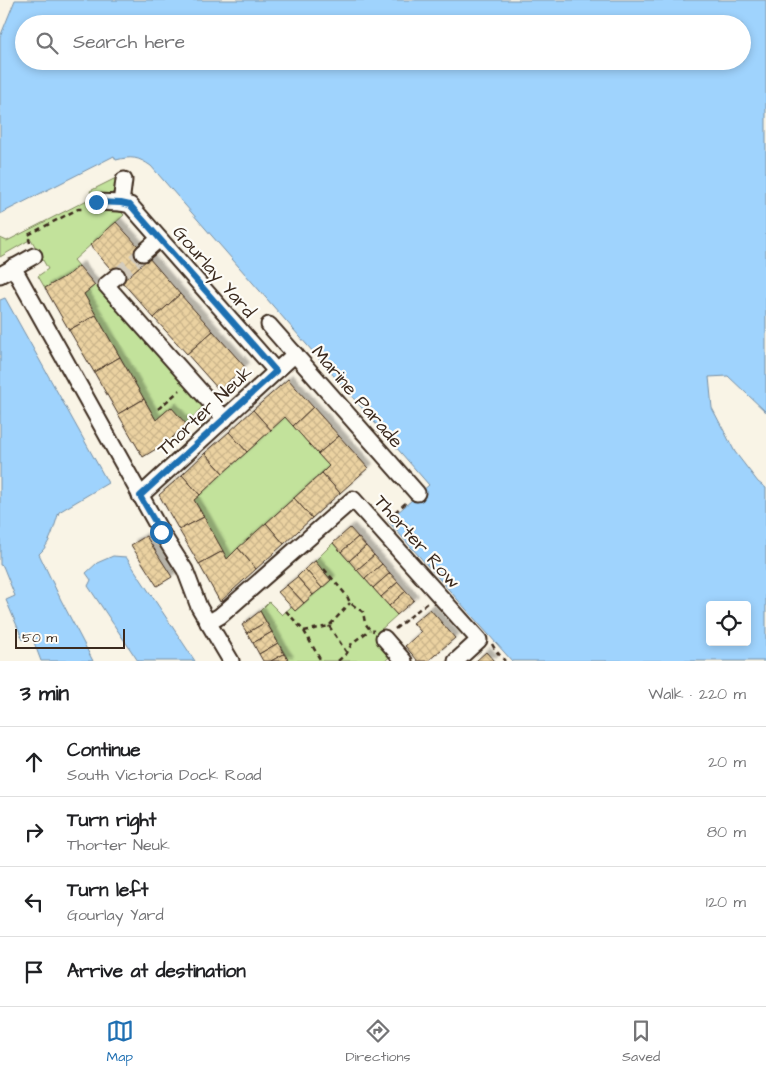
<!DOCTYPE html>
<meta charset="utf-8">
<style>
:root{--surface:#fff;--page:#f2f2f2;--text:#202124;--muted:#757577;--line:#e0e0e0;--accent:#1f6fb2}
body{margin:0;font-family:"Architects Daughter",sans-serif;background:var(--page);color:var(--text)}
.controls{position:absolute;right:15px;bottom:15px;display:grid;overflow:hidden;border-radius:5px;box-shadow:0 2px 8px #0003}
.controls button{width:45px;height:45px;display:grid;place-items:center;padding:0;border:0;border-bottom:1px solid var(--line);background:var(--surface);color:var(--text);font:25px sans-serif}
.scale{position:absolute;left:15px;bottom:12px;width:110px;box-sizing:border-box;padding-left:5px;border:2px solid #3b2a1e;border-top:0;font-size:14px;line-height:18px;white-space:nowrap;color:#3b2a1e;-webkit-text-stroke:4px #fdfcf7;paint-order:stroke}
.stop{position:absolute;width:15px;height:15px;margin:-11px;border:4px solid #1f6fb2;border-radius:50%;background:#fff}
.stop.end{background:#1f6fb2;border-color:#fff;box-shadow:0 1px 5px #0008}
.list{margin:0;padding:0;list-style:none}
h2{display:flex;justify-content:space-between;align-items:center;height:65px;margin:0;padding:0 20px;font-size:21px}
h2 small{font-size:16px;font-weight:400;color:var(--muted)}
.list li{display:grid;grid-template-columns:32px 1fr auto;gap:15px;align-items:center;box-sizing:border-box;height:70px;padding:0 20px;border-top:1px solid var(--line)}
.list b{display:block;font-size:19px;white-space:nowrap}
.list p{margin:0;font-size:16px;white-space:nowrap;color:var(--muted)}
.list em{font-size:16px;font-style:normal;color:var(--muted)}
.icon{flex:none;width:28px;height:28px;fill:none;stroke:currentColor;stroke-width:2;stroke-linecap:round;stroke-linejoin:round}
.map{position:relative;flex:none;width:766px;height:661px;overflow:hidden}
.search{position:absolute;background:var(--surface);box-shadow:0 2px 8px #0003;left:15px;right:15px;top:15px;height:55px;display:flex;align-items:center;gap:12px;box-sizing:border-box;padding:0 18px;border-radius:28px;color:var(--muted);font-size:19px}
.sheet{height:345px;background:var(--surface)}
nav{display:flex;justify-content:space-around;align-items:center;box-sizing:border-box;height:70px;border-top:1px solid var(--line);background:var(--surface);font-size:14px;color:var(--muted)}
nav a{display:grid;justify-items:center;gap:2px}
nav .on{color:var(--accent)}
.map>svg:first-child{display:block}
.green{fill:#c2e29b;stroke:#7e865c}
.water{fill:#9fd3fd;stroke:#778fa4;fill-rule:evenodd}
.building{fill:url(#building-cross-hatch);stroke:#3b2a1e;filter:url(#shadow)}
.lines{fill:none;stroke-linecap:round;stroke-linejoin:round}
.minor-tunnel{stroke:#d3ccbe;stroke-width:15;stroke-dasharray:15 8;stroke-linecap:butt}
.minor-casing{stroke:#3b2a1e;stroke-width:19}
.path{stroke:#3b2a1e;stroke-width:2.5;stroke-dasharray:5 4;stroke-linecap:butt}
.minor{stroke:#fdfcf7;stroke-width:15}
.route{stroke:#1f6fb2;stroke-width:6}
.labels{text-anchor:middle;stroke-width:4.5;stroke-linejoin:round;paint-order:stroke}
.street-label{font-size:19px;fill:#3b2a1e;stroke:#fdfcf7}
</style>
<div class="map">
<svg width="766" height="661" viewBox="0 0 766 661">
<defs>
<pattern id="building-cross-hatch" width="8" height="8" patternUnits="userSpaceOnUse" patternTransform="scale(1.25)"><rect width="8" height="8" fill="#ebd2a1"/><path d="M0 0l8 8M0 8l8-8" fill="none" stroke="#cab48a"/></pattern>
<filter id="shadow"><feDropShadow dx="4.5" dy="-4.5" stdDeviation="1" flood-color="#0004"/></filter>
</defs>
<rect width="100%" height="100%" fill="#f9f4e6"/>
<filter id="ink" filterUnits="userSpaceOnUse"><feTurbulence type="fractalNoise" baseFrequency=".02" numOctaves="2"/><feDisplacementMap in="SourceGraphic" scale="10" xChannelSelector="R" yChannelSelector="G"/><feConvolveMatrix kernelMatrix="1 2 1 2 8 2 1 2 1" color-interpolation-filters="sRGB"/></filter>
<g filter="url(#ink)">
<g class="green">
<path d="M118 177C116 194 111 197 95 196L94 211 121 212 124 215 74 260 79 266 71 273 45 288 38 276 48 269 31 239 0 257V238L7 241 93 197 90 191Z"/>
<polygon points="95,285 203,406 186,424 171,407 156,420 84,294"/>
<polygon points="285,417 329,466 227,559 194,500"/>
<polygon points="333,543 397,615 377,633 394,653 385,661 289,661 260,611 269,602 282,615 291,607 295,611 331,580 315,561"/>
</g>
<g class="water">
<path d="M15 0H766V412L728 376 709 377 712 408 735 452 758 482 766 488V661H512L388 521 429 485 151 166C138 157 132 156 116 160L114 156 0 214V37ZM24 24H742V61H24ZM710 605H747V642H710Z"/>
<path d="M5 298 108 483 59 512C54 526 51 544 39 554L61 600 93 661H41L32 637 23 640 6 600 15 596 3 566 0 565V300Z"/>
<polygon points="113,556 126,557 195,661 138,661 88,586 91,580 86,573 97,563"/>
</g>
<g class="building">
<polygon points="116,222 149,258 122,282 90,245"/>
<polygon points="149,258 180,294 154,318 122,282"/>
<polygon points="79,266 95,285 84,294 96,315 69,330 45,288 71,273"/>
<polygon points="180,294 213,331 187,354 154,318"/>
<polygon points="96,315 120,357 94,372 69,330"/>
<polygon points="213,331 245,367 219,390 187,354"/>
<polygon points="120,357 144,399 118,414 94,372"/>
<polygon points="288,379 313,407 293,426 285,417 271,430 253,410"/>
<polygon points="144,399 156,420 171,407 186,424 169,441 143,457 118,414"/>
<polygon points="313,407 339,436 318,454 293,426"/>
<polygon points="253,410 271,430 247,452 229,432"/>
<polygon points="229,432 247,452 223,473 205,453"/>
<polygon points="339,436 368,468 340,493 322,473 329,466 318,454"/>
<polygon points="205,453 223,473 200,495 182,475"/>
<polygon points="322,473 340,493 312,518 294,498"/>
<polygon points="182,475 200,495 194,500 204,517 179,530 159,495"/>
<polygon points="294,498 312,518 284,544 266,523"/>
<polygon points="204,517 223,551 199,564 179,530"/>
<polygon points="266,523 284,544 256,569 238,548"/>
<polygon points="350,528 358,537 341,552 333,543"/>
<polygon points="146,536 172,577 157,586 131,545"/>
<polygon points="358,537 366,546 349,561 341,552"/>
<polygon points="366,546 374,555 357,570 349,561"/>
<polygon points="238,548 256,569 220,602 199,564 223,551 227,559"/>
<polygon points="374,555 382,564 365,579 357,570"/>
<polygon points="315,561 331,580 322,588 305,569"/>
<polygon points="382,564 390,573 373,588 365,579"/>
<polygon points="305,569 322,588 313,595 297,577"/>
<polygon points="390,573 398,582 381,597 373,588"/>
<polygon points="297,577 313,595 304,603 287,585"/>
<polygon points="398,582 406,591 389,606 381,597"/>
<polygon points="287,585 304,603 295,611 278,592"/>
<polygon points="406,591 414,600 397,615 389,606"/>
<polygon points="430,609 455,638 428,661 418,661 405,646 421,632 413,623"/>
<polygon points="260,611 266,622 247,633 242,625"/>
<polygon points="266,622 272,632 253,643 247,633"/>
<polygon points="272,632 278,643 259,654 253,643"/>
<polygon points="278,643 284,654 271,661 263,661 259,654"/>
<polygon points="486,652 494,661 476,661"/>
<polygon points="284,654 289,661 271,661"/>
</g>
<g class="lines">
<polyline class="minor-tunnel" points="117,276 143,253"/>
<defs>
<g id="minor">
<polyline points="96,202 121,203 130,205 276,371"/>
<polyline points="121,203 124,180"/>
<polyline points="143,253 159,239"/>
<polyline points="13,267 161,532 185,570 199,607 231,661"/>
<polyline points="0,275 34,256"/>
<polyline points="117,276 106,285 225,419"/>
<polyline points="269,325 417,493"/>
<polyline points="140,496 295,354"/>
<polyline points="208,623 220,616 353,499 479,640 456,661"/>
<polyline points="384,638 404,661"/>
</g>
</defs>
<use href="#minor" class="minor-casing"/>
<g class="path">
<polyline points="30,243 28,235 78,209 85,209"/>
<polyline points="158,409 180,390"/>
<polyline points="388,518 407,502"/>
<polyline points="324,569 347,596 350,603 363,612 365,623 370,630 374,631"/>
<polyline points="286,611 304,631 321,661"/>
<polyline points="329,626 347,653"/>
<polyline points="395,629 428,602"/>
<polyline points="304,631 329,626 350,603"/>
<polyline points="492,644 496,651 505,661"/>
<polyline points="338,661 347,653 352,643 370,630"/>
</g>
<use href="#minor" class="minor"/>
</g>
</g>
<g class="lines" filter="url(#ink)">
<polyline class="route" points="96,202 121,203 130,205 276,371 140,496 161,532"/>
</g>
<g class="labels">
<g class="street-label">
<text transform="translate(215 271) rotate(49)" y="7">Gourlay Yard</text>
<text transform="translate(358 396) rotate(49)" y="7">Marine Parade</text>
<text transform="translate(204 410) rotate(-43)" y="7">Thorter Neuk</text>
<text transform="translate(418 541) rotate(48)" y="7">Thorter Row</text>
</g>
</g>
</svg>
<div class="controls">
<button><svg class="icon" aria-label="locate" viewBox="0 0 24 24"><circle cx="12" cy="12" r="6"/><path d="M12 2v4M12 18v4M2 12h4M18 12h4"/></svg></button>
</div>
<div class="scale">50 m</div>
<div class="stop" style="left:161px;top:532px"></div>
<div class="stop end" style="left:96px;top:202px"></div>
<div class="search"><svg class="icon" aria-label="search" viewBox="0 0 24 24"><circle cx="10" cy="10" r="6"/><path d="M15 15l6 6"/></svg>Search here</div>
</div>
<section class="sheet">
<h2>3 min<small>Walk · 220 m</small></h2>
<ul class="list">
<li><svg class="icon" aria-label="ahead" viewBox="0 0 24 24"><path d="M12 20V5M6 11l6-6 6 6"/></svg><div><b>Continue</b><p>South Victoria Dock Road</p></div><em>20 m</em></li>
<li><svg class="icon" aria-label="right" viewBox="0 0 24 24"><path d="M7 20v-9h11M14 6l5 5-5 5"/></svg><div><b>Turn right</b><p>Thorter Neuk</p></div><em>80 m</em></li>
<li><svg class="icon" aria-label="left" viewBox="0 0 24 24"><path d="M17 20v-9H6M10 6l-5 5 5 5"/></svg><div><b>Turn left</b><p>Gourlay Yard</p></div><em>120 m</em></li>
<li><svg class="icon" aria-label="arrive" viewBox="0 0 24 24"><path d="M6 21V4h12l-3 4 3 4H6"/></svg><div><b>Arrive at destination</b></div></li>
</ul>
</section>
<nav>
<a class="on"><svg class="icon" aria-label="map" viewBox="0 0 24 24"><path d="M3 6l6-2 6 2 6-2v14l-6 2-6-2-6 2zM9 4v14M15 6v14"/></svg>Map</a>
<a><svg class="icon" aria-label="directions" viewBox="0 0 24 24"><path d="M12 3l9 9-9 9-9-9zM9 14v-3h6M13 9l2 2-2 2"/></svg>Directions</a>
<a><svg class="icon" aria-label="saved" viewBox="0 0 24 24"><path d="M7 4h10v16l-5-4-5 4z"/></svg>Saved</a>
</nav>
